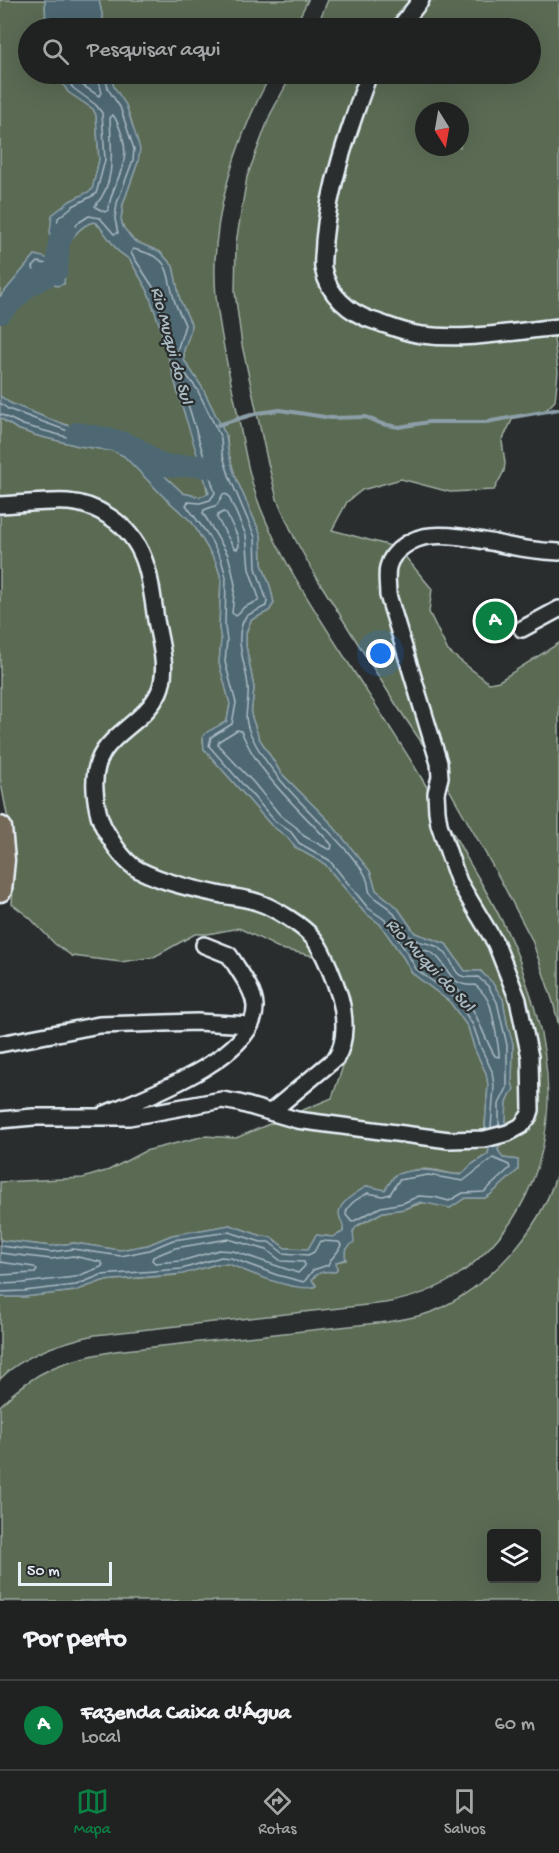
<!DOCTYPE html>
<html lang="pt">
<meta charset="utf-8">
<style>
:root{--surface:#202222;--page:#2d2f2f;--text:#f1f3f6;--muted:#a2a4a5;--line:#3d3f40;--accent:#0b8043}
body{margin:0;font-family:"Gochi Hand",sans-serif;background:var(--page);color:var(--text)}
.controls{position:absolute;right:18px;bottom:18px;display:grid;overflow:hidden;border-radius:6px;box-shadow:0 6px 24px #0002}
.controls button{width:54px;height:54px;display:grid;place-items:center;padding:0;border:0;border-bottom:2px solid var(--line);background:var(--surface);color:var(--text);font:30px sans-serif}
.compass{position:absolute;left:415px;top:102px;width:54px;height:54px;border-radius:50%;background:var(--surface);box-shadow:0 6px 24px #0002;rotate:169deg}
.scale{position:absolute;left:18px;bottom:15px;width:94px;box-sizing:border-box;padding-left:6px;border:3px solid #e8f1f8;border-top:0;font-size:16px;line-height:21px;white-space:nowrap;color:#e8f1f8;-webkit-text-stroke:4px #2a2d2e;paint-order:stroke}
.you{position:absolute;left:381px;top:654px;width:21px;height:21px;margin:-15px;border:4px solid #fff;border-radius:50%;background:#1a73e8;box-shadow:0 0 0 9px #1a73e833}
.badge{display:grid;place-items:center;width:39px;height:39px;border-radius:50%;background:var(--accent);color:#fff;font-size:20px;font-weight:700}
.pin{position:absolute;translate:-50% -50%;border:3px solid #fff;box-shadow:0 2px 6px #0006}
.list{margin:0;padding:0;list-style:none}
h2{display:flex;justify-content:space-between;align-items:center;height:78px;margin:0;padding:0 24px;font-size:26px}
h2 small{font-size:20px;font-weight:400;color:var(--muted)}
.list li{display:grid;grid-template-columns:39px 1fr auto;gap:18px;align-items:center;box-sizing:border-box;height:90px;padding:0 24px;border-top:2px solid var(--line)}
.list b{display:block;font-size:22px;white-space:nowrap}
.list p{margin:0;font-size:20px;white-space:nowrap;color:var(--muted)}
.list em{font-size:20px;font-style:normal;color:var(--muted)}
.icon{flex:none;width:33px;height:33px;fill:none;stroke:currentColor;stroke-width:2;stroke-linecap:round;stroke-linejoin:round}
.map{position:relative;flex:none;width:559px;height:1601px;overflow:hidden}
.search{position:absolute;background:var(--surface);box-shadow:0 6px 24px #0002;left:18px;right:18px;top:18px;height:66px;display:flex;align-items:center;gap:15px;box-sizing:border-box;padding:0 21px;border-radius:33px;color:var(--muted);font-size:22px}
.sheet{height:168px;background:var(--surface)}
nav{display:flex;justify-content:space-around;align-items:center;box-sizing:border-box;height:84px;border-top:2px solid var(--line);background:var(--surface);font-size:16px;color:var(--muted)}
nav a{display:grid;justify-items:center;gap:3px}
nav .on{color:var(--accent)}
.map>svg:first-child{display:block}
.green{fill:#5a6a52;stroke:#a1aea5;stroke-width:1.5;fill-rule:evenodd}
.water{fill:#4e6873;stroke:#8c9fa8;stroke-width:1.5}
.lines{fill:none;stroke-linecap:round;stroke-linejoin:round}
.shore{stroke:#aabac3;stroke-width:1.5}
.stream{stroke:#8c9fa8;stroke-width:4}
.river{stroke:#4e6873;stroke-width:22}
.minor-casing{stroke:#e8f1f8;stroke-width:20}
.primary-casing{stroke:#e8f1f8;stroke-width:27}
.minor{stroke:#2a2d2e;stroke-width:15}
.primary{stroke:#746a5a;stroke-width:22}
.labels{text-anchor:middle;stroke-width:4.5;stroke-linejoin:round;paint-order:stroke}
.water-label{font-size:18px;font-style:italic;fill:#aabac3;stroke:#2a2d2e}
</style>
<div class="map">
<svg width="559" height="1601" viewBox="0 0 559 1601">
<rect width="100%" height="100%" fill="#2a2d2e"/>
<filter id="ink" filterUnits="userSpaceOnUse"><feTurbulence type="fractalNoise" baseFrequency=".0167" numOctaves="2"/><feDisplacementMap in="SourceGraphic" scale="12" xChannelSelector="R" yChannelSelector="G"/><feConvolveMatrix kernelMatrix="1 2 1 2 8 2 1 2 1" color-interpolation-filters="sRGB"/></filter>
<g filter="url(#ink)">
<g class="green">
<polygon points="0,0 45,0 46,28 28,28 28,74 57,74 68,92 93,109 96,115 99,160 92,191 70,201 59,262 35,255 0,297"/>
<polygon points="99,0 308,0 294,28 105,28"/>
<path d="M328 0H559V333L554 339 558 372 555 401 546 410 513 418 502 441 505 463 504 471 494 490 450 492 401 479 362 490 347 502 332 530 398 548 432 589 429 612 448 651 489 683 499 681 559 643V1026L553 1002 532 940 500 879 428 752 397 706 315 575 295 539 277 499 267 459 242 345 235 292 236 243 247 177 270 115 292 74H530V28H316ZM424 111H460V147H424Z"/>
<path d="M110 74H271C236 139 209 220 216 296 220 333 228 370 236 406 243 440 248 477 261 509 281 559 311 604 340 650 366 691 394 732 419 774 436 802 452 831 468 860 484 888 502 917 514 947 520 959 523 973 528 987 555 1066 559 1150 511 1222 476 1268 443 1293 385 1303L95 1335C62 1342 24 1354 0 1379V1297H24L75 1291 102 1281 177 1275 221 1263 229 1264 293 1286 315 1287 316 1285 312 1280C317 1272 325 1270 333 1272L337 1269 336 1262 346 1260C344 1253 345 1247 352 1243L354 1228 383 1212 404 1209 425 1202 450 1208 465 1198H485L490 1195 518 1170V1160L503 1158 498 1151C500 1142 503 1135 505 1127 508 1112 503 1102 513 1090L512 1083 513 1044 509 1034 503 999 481 971H465L446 944 415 933 397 907 376 890 370 871 328 820 281 773 259 738 251 715 254 688 246 646V633L251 620 269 611 274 603 270 586 262 564 261 535 235 476 228 451 227 438 202 387 184 360V350L191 324 180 300 173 266 160 252 134 241 124 229 121 219 123 204 138 162 132 123 126 105 114 87Z"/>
<path d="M94 222 103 230 118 251 130 260 147 289 161 329 178 393 203 470 208 495 200 497 183 493 152 464 122 443 49 419 10 403 0 396V305L36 277 64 284C65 274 64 264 65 254 68 241 81 224 94 222Z"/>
<path d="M0 418 17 429 38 436 79 446 114 451 124 456 165 498 192 522 216 562 221 578 219 628 221 640 219 663 230 703 227 721 203 739 204 749 271 825 287 837 296 848 325 864 364 912 380 924 403 957 412 973 450 1002 468 1027 475 1050 486 1073 488 1085 485 1126 490 1144 488 1154 471 1165 463 1174C454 1176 444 1171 434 1170 421 1168 407 1171 395 1175L385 1190 367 1186 346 1201 341 1207 344 1225 343 1232 333 1237 316 1235 308 1249 285 1248 271 1237 262 1236 230 1225 172 1235 148 1245 120 1250 74 1243 51 1246 0 1240V1182L83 1178 109 1170 145 1151 205 1136 236 1138 332 1098 350 1046 328 959 281 949 239 928 208 934H195L154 957 121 962 72 956 55 944 30 918 12 904 14 873 12 841 0 778Z"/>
<path d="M559 1164V1601H0V1406C36 1369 65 1360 115 1351L387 1322C405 1319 425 1316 441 1308 495 1281 546 1224 559 1164ZM492 1534H536V1578H492Z"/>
</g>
<g class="water">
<polygon points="45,0 99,0 105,28 46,28"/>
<path d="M57 74H110L114 87 126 105 140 149 138 162 123 204 121 219 123 227 134 241 160 252 173 266 180 300 191 324 190 333 184 350V360L202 387 226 436 228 451 235 476 261 535 262 564 270 586 274 603 269 611 251 620 246 633V646L254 688 251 715 259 738 281 773 328 820 370 871 376 890 397 907 415 933 446 944 465 971H480L492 982 503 999 507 1023 513 1044 512 1083 514 1089C502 1106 509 1108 505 1126 503 1134 500 1142 498 1150L503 1158 518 1160V1170L490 1195 485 1198H465L450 1208 420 1202 404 1209 383 1212 358 1225 353 1231 354 1242C348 1247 343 1251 346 1259L336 1262 337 1269 335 1272C326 1271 317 1271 312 1280L316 1286C299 1294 247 1272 229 1264H216L183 1274 102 1281 75 1291 24 1297H0V1240L51 1246 74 1243 120 1250 148 1245 172 1235 230 1225 262 1236 271 1237 285 1248 308 1249 316 1235 333 1237 343 1232C345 1224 339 1221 339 1213 340 1201 358 1192 367 1186L385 1190 395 1175C424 1165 435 1173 461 1175L471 1165 488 1154 490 1144 485 1126 488 1085 486 1073 475 1050 468 1027 450 1002 412 973 403 957 380 924 364 912 325 864 296 848 287 837 271 825 204 749 203 736 207 732 227 721 230 704 219 663 221 640 219 628 221 578 216 562 192 522 165 498 124 456 114 451 79 446 38 436 17 429 0 418V396L10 403 49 419 127 446 152 464 183 493 200 497 209 493 178 393 161 329 147 289 130 260 118 251 97 223 94 222C81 224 68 241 65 254 64 264 65 274 64 284L57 286 43 278 36 277 0 305V297L35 255 58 261 51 252 50 231 52 215 70 201 92 190 99 160 96 115 93 109 68 92Z"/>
</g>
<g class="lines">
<g class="shore">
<polyline points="64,74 73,88 96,105 102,113 105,160 96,194 73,206 58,218 56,243 59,246 78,223 89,216 100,218 114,234 118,233 115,219 117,203 133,160 134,149 120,107 108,89 105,74"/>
<polyline points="73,74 79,83 99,96 102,93 97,74"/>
<path d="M113 115C117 120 119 126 121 132 133 166 113 178 108 210L105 212 97 208 95 206C117 182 111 149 110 118Z"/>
<path d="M133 249C171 258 165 267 174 299 176 308 182 316 185 325L177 351 173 349 153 287 131 253Z"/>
<polygon points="38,262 58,267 58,276 55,278 45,272 34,271 33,267"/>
<polyline points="0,403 8,409 68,431 70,435 67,437 23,425 0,414"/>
<polygon points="223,494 228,495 246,535 249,569 259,598 258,601 244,607 236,616 232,613 235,585 232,570 228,555 203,513 204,510 217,505"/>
<polygon points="223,512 226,513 238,537 239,546 237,549 234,548 217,518 218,515"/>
<path d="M237 730 241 731C262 780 298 807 332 845L331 849H328L304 836 296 827 280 815 253 782 218 745 219 741Z"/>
<path d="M419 949C452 953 441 988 475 985 481 990 487 997 490 1005 492 1011 500 1052 499 1057L495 1056C482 1035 477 1008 458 990 444 977 423 973 416 953Z"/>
<path d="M491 1128 494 1086 492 1071 481 1048 473 1025 455 998 416 969 408 954 385 920 368 908 329 860 299 843 291 832 275 821 209 746 211 737 232 724 236 703 225 662 227 640 225 627 226 577 221 559 208 535 186 505 188 502 200 503 210 500 215 493 184 391 179 375 181 372H184L197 389 221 438 222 453 230 478 255 537 256 568 267 601 266 606 246 616C232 638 246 663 248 686 250 706 241 714 251 735 274 784 318 816 352 857 357 864 365 871 367 880 369 884 368 889 370 893 375 900 385 904 391 910 398 918 402 929 409 936 418 945 433 941 442 950 459 964 448 980 478 977L488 986 497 1002 507 1045V1088L499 1104V1126"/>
<path d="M493 1158 509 1165 510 1168 484 1192 463 1193 449 1201 434 1197 419 1196 403 1203 381 1207 352 1222 346 1215C346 1204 359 1198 368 1193L383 1196 390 1194 399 1180 428 1175 463 1181Z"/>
<polygon points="228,1239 267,1250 281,1261 304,1262 305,1266 298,1273 233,1251 219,1250 181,1261 155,1263 152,1260 153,1257 175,1248"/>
<path d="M0 1246 51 1252 73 1249 121 1256 149 1250 173 1240 229 1232 261 1242H269L283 1253 308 1255 314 1252 320 1241 339 1242 341 1245C337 1257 332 1254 328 1265L313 1270 304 1282 277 1275 231 1258 221 1257 182 1269 101 1275 76 1285 24 1291 0 1292"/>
<polyline points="0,1253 51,1259 73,1256 101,1262 103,1265 101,1267 75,1277 23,1283 0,1284"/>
<polyline points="0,1262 34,1267 37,1270 35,1273 0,1275"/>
</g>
<polyline class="stream" points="218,425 258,413 280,410 331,418 366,417 382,424 399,427 429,422 486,422 559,409"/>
<g class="river">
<polyline points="0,313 27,287 57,270 59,242 65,230"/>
<path d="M77 433C96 437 119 439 136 448 144 452 151 460 160 464 174 470 191 462 206 467"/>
</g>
<defs>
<g id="minor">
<polyline points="399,28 421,0"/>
<path d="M369 74C350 127 329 184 324 241 324 250 322 260 323 268 328 295 349 313 374 321 390 326 405 333 422 335 467 341 515 331 559 327"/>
<path d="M0 505C22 504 46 501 68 502 83 503 98 509 110 517 148 542 150 579 156 620 160 642 169 670 159 692 140 732 91 734 95 790 96 804 99 821 107 833 115 847 125 863 139 870 165 883 194 889 222 895 233 897 246 898 257 902 273 907 304 926 314 939 324 952 335 981 340 997 345 1016 347 1041 336 1058L271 1112"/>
<polyline points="522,629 559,609"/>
<polyline points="0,1044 99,1025 197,1022 250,1025"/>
<path d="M105 1114C144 1098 257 1057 255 1006 254 991 241 974 233 961L229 955 204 945"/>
<path d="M0 1120 33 1117H129L222 1100 239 1103 297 1120 449 1140 485 1139 508 1133 521 1126 529 1116 531 1110 530 1057 518 1000 496 944 459 882 449 854 439 824 437 811 436 793 440 777 439 763 388 595C388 586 386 576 388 567 392 550 414 537 430 536 451 534 474 539 495 543 516 548 537 551 559 552"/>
</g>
<polyline id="primary" points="0,828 3,860 0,890"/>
</defs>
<use href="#minor" class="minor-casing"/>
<use href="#primary" class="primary-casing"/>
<use href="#minor" class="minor"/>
<use href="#primary" class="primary"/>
</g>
</g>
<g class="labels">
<g class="water-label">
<text transform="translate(173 345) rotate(75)" y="6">Rio Muqui do Sul</text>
<text transform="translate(431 964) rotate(47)" y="6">Rio Muqui do Sul</text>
</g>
</g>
</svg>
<div class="controls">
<button><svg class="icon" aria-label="layers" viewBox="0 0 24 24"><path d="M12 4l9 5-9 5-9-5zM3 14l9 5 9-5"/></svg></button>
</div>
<svg class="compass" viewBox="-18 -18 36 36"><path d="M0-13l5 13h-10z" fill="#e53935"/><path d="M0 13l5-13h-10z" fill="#a2a4a5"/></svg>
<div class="scale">50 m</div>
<div class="you"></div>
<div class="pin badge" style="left:495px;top:621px">A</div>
<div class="search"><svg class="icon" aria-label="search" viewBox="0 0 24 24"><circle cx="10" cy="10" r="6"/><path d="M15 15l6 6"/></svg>Pesquisar aqui</div>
</div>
<section class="sheet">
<h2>Por perto<small></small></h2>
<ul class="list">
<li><span class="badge">A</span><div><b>Fazenda Caixa d'Água</b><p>Local</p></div><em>60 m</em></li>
</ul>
</section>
<nav>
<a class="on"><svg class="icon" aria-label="map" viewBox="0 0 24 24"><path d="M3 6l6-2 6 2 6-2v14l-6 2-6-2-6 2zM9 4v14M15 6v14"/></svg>Mapa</a>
<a><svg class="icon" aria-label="directions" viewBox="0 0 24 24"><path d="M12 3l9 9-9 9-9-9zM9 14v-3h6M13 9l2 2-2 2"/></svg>Rotas</a>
<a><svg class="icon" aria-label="saved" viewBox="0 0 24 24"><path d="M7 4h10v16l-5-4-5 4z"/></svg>Salvos</a>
</nav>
